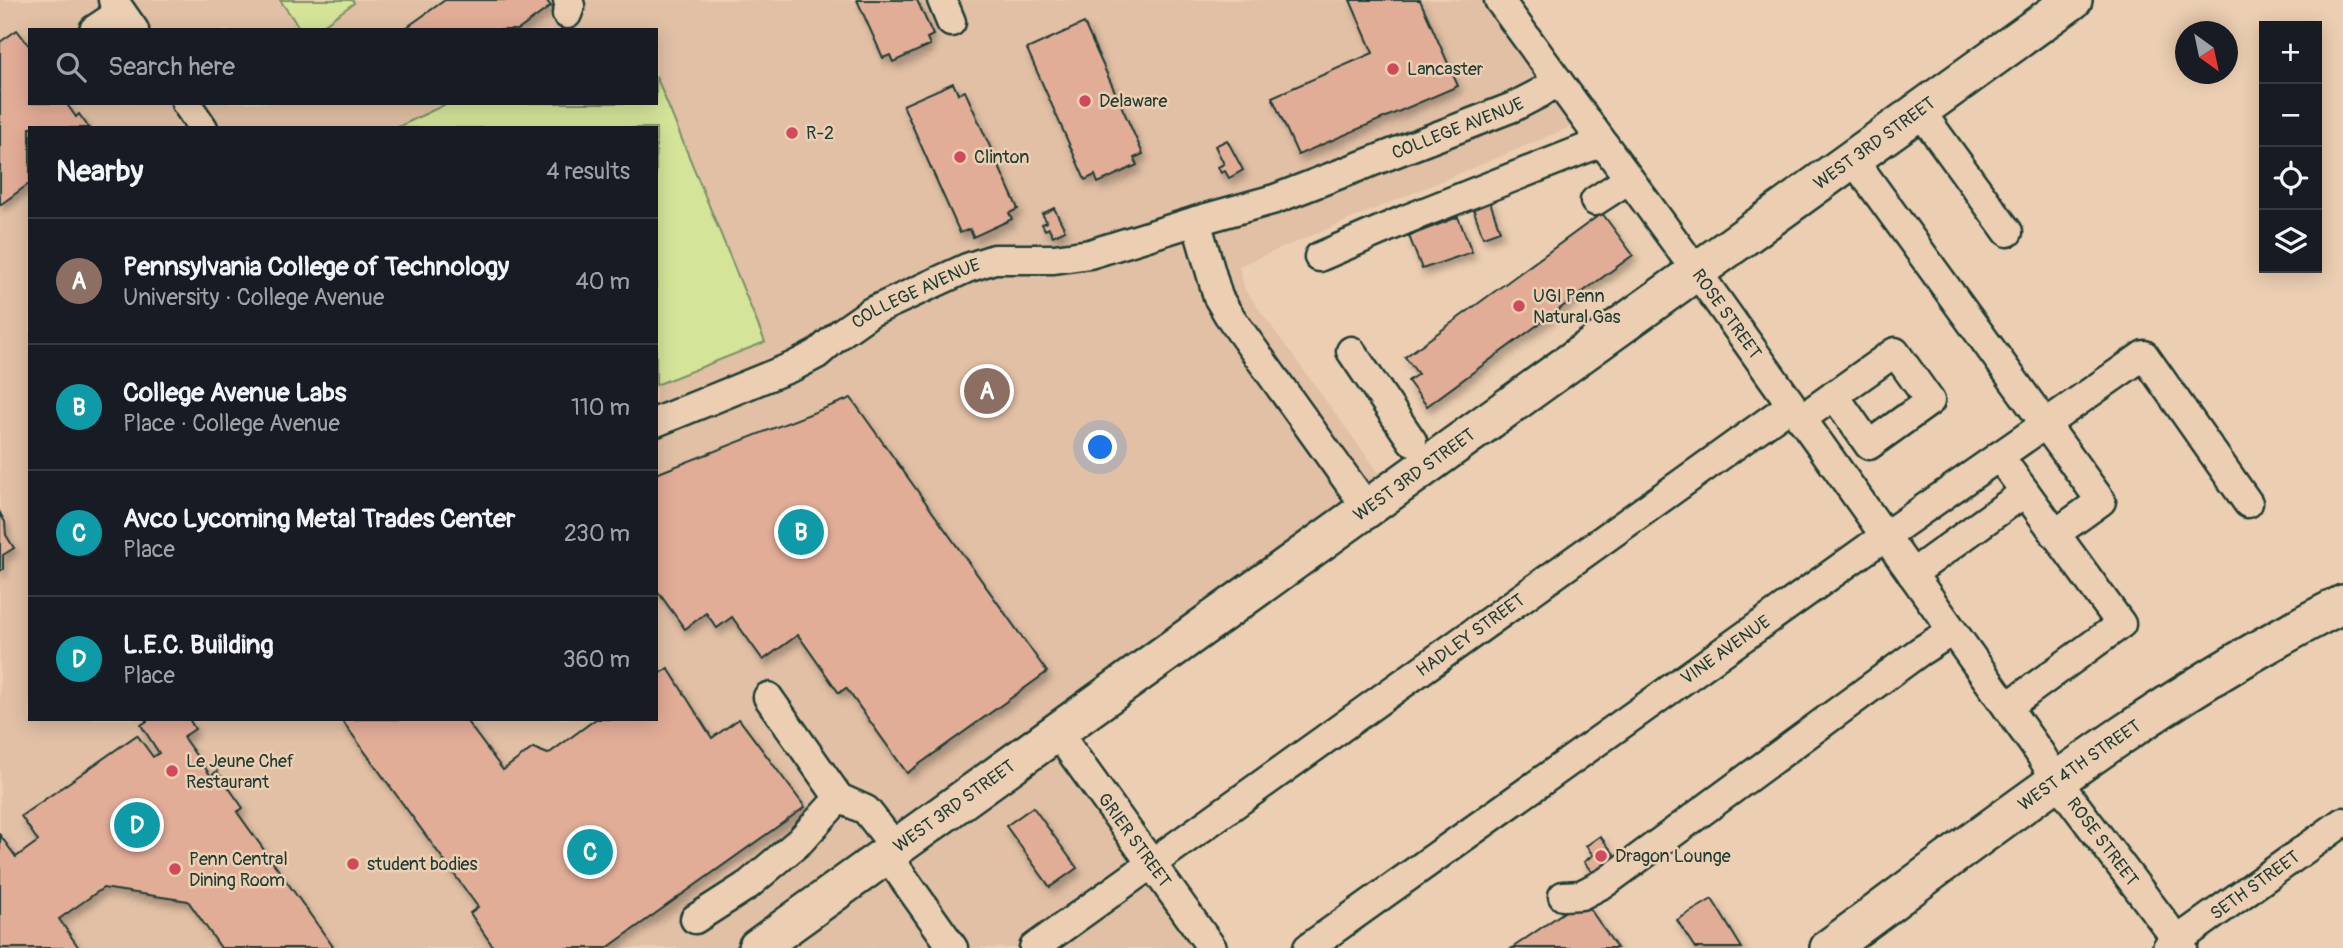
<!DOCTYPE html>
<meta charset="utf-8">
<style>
:root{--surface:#171b24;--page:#20242c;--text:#f1f3f6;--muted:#9ea1a6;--line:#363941;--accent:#2563eb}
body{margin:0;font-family:Pangolin,sans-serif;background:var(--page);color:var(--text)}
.controls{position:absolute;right:21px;top:21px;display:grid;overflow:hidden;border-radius:0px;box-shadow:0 4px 18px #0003}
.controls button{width:63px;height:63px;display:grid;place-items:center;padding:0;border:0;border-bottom:2px solid var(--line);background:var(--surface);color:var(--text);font:35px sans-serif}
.compass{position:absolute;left:2175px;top:21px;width:63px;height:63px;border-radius:50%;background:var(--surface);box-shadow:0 4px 18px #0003;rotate:147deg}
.you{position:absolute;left:1101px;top:448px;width:24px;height:24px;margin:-18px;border:5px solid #fff;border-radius:50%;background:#1a73e8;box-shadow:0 0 0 10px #1a73e833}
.badge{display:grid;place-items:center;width:46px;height:46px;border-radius:50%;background:var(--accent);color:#fff;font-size:23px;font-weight:700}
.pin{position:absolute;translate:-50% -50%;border:4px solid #fff;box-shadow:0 2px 7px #0006}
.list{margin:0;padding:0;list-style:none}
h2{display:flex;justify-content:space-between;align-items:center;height:91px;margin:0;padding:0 28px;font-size:30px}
h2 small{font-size:23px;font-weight:400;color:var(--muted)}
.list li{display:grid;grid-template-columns:46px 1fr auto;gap:21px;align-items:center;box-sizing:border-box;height:126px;padding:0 28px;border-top:2px solid var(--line)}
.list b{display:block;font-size:26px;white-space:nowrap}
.list p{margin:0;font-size:23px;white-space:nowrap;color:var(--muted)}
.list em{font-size:23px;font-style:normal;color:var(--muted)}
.icon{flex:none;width:38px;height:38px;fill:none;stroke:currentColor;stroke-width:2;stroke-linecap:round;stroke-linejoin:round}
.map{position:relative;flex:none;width:2343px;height:948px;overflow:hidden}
.search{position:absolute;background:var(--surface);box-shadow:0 4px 18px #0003;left:28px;top:28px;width:630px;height:77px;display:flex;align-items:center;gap:18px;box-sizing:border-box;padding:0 24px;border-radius:0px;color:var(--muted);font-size:26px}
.panel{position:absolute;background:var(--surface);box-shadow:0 4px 18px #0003;left:28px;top:126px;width:630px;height:595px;border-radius:0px}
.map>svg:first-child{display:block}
.built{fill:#e1c0a5;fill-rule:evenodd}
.green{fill:#d4e599;stroke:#7a9166;stroke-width:2}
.building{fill:#e2ad97;stroke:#1f3d34;stroke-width:2;filter:url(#shadow)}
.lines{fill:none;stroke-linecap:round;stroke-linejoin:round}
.minor-casing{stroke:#1f3d34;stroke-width:33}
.major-casing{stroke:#1f3d34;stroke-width:42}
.minor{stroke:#eccfb2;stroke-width:28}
.major{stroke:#eccfb2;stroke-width:37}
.poi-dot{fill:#d1495b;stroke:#eccfb2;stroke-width:2.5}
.labels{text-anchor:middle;stroke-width:5;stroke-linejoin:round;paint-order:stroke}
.poi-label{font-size:18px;fill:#1f3d34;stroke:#eccfb2;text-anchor:start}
.street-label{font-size:18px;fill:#1f3d34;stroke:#eccfb2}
</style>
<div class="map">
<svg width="2343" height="948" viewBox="0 0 2343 948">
<defs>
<filter id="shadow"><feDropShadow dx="3.5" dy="6" stdDeviation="3.5" flood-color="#0004"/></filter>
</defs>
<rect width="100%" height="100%" fill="#eccfb2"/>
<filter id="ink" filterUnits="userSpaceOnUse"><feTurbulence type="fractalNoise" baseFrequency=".0143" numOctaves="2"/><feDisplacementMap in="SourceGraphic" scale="14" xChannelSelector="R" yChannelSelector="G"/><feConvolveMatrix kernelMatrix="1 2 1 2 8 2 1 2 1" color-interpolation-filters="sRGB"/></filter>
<g filter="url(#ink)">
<path class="built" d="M0 0H1483L1575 125 1239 266 1245 290 1392 491 1057 732 1212 948H0ZM30 30H656V103H30ZM30 128H656V719H30Z"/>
<g class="green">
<polygon points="280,0 352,0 354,3 316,30 301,30"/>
<polygon points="656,76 765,342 656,385 656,128 396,128 448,103 656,103"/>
</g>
<g class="building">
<polygon points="445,0 546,0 551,6 518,30 403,30"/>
<polygon points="857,0 917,0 933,35 927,38 930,45 893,62 890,55 883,58"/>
<polygon points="1350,0 1420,0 1458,86 1298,155 1272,97 1373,53"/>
<polygon points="1084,23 1143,154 1134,158 1137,165 1098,183 1095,175 1085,180 1027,49"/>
<polygon points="17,30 30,47 30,103 66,103 76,117 79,114 89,128 30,128 30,183 0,205 0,42"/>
<polygon points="953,83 958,94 965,91 1018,209 1009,213 1012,219 973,237 970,229 960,233 903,105"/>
<polygon points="1227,140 1243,170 1229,178 1225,171 1221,173 1218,167 1224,164 1215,146"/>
<polygon points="1489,199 1500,231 1483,237 1472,205"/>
<polygon points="1054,208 1065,230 1053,236 1049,228 1045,230 1042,224 1047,222 1042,214"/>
<polygon points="1602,213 1633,255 1427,406 1408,381 1418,374 1405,357"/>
<polygon points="1458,217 1472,252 1422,269 1409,236"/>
<polygon points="851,398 1047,672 907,773 846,688 839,693 798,635 763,660 732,617 717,628 706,613 685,629 656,589 656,474"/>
<polygon points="0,513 5,522 6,535 14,548 3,555 3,569 0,571"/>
<polygon points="668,668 712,738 739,719 805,807 607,948 494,948 470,913 478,907 341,719 465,719 503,770 533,748 548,754 596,719 656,719 656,676"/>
<polygon points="145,719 189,719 195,729 183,737 211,776 217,771 243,808 237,812 334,948 221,948 188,901 103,888 59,919 79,948 0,948 0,835 16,857 38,841 21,816 137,735 153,757 159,753 141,725 147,721"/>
<polygon points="1033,807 1077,868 1050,887 1006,826"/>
<polygon points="1600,836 1618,859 1595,876 1584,862 1593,855 1586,846"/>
<polygon points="1583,899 1617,948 1512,948"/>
<polygon points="1712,899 1742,948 1695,948 1677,920"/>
</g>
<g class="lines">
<defs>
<g id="minor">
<polyline points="113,0 134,30"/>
<polyline points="942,0 951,22"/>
<path id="s1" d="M1499 0 1697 272 2039 752 2057 781 2183 948"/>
<polyline points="567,14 570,6 568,0"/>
<polyline points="94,30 121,12"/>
<polyline points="186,103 203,128"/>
<polyline points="1920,111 2008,232"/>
<polyline points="1853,159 2101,501 2055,534"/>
<polyline points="1595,201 1629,179"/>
<path id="s2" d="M1196 221 1275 199 1513 107 1540 93 1558 81"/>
<polyline points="1319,257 1407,219 1602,142"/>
<polyline points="1351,351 1412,441"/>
<polyline points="1801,419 1895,352 1930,401 1869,445 1834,395"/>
<path id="s3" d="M656 422 794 366 817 354 841 333 871 312 967 268 994 259H1054L1090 254 1196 221 1218 297 1228 314 1368 509"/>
<polyline points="1999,456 2121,624 2007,707"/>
<polyline points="1912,574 2025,492"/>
<polyline points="768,697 839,798 866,810 896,848"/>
<path id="s4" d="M1057 732 1212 948"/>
<polyline points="887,855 953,948"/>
<polyline points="1563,896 1581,895 1606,882 1919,652 1952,631"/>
<polyline points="695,919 748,885 800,841 839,798"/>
<path id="s5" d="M1034 948 1791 405"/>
<path id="s6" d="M1308 948 1885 536 2144 355 2248 503"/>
<path id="s7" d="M2167 948 2343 822"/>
</g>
<g id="major">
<path id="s8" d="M757 948 2073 0"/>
<path id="s9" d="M1829 948C1995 826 2158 696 2343 604"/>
</g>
</defs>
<use href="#minor" class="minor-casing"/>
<use href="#major" class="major-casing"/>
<use href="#minor" class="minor"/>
<use href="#major" class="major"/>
</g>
</g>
<g class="poi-dot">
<circle cx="1393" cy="69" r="7"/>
<circle cx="1085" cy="101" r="7"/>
<circle cx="792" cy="133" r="7"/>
<circle cx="960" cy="157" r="7"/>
<circle cx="1519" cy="306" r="7"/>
<circle cx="172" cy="771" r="7"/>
<circle cx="1601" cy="856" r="7"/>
<circle cx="353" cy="864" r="7"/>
<circle cx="175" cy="869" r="7"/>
</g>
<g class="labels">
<g class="poi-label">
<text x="1407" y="75">Lancaster</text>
<text x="1099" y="107">Delaware</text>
<text x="806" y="139">R-2</text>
<text x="974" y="163">Clinton</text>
<text x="1533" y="302">UGI Penn<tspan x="1533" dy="21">Natural Gas</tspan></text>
<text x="186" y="767">Le Jeune Chef<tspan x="186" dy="21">Restaurant</tspan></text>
<text x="1615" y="862">Dragon Lounge</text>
<text x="189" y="865">Penn Central<tspan x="189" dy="21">Dining Room</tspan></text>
<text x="367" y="870">student bodies</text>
</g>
<g class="street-label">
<text dy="6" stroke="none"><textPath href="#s2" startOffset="278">COLLEGE AVENUE</textPath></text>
<text dy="6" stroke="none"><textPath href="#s8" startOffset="1377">WEST 3RD STREET</textPath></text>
<text dy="6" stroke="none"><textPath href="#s3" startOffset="292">COLLEGE AVENUE</textPath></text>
<text dy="6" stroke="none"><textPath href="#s1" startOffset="388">ROSE STREET</textPath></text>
<text dy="6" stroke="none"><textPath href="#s8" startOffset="810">WEST 3RD STREET</textPath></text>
<text dy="6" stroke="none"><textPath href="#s5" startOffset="537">HADLEY STREET</textPath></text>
<text dy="6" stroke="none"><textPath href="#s6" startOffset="513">VINE AVENUE</textPath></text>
<text dy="6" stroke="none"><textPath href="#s9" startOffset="310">WEST 4TH STREET</textPath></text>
<text dy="6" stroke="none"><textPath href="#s8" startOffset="243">WEST 3RD STREET</textPath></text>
<text dy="6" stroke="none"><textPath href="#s4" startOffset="133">GRIER STREET</textPath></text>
<text dy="6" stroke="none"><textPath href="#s1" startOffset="1036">ROSE STREET</textPath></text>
<text dy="6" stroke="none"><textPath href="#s7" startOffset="108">SETH STREET</textPath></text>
</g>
</g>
</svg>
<div class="controls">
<button>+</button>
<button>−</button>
<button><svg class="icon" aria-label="locate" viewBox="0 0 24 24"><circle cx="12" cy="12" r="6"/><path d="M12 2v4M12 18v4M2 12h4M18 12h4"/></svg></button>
<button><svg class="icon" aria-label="layers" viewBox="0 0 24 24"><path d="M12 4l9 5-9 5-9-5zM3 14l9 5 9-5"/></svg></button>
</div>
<svg class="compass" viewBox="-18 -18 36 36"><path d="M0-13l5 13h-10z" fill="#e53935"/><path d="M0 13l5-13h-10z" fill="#9ea1a6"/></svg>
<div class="you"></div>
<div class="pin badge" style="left:987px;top:391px;background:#8d6e63">A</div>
<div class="pin badge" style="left:801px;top:532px;background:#0f9aa8">B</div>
<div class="pin badge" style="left:590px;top:852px;background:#0f9aa8">C</div>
<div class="pin badge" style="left:137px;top:825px;background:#0f9aa8">D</div>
<div class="search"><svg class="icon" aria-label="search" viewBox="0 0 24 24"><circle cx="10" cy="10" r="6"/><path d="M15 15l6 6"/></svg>Search here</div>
<section class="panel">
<h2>Nearby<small>4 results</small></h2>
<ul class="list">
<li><span class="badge" style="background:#8d6e63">A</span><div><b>Pennsylvania College of Technology</b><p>University · College Avenue</p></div><em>40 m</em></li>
<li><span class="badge" style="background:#0f9aa8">B</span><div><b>College Avenue Labs</b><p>Place · College Avenue</p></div><em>110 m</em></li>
<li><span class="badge" style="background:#0f9aa8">C</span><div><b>Avco Lycoming Metal Trades Center</b><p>Place</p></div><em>230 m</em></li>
<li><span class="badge" style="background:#0f9aa8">D</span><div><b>L.E.C. Building</b><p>Place</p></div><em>360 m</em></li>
</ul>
</section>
</div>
